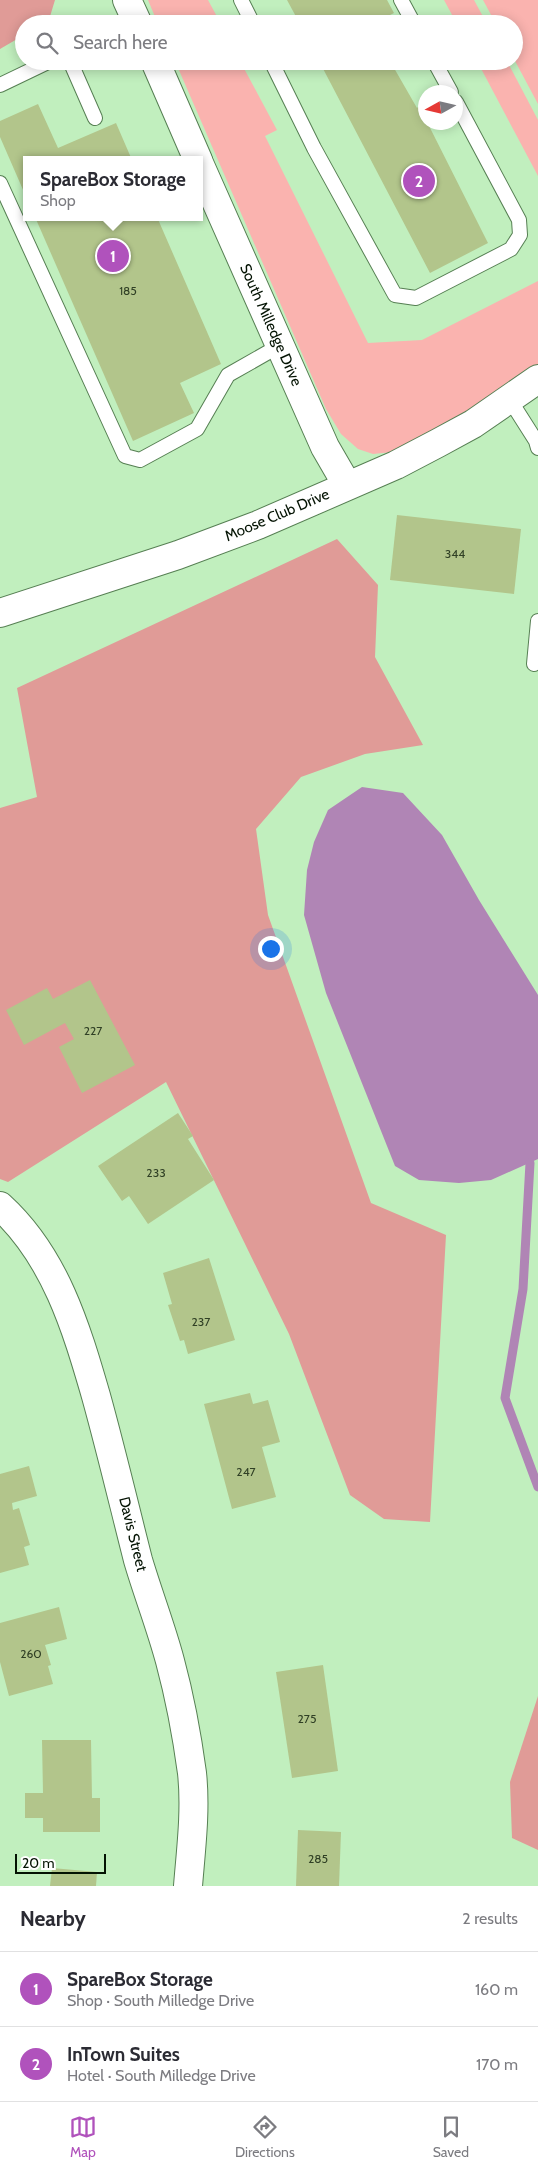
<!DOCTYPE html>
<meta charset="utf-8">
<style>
:root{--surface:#fff;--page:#f7f7f7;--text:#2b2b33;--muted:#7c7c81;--line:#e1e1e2;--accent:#b052bc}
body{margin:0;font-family:Cabin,sans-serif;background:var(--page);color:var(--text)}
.compass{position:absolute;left:418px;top:85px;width:45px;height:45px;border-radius:50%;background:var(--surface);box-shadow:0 2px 12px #0003;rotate:262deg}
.scale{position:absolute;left:15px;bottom:12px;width:91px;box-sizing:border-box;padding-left:5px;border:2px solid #041303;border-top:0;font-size:14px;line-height:18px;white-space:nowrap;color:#041303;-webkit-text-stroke:4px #fff;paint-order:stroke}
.you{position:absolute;left:270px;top:948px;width:18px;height:18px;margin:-12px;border:4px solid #fff;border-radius:50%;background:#1a73e8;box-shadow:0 0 0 8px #1a73e833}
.badge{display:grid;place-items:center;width:32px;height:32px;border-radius:50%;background:var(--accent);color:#fff;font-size:16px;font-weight:700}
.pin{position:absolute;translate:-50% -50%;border:2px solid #fff;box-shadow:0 1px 5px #0006}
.popup{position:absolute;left:23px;top:156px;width:180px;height:65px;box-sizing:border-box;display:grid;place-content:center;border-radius:0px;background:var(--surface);filter:drop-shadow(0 1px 4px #0005);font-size:16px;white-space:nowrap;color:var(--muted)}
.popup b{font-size:19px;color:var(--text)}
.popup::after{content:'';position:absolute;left:50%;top:100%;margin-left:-10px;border:10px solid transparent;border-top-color:var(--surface)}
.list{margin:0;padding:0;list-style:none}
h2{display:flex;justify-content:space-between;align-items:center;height:65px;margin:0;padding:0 20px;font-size:21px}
h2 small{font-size:16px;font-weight:400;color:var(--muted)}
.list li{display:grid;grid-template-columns:32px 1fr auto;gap:15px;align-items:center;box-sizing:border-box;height:75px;padding:0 20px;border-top:1px solid var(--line)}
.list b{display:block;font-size:19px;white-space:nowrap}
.list p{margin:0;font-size:16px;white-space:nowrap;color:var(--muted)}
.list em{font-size:16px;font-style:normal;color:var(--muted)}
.icon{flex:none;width:28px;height:28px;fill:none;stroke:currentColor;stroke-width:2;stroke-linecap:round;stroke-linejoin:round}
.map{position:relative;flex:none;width:538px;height:1886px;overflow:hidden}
.search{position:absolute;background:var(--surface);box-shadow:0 2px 12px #0003;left:15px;right:15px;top:15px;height:55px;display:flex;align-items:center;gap:12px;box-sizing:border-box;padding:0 18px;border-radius:28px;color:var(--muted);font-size:19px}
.sheet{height:215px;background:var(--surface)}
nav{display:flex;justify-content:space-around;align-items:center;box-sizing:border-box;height:70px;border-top:1px solid var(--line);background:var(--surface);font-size:14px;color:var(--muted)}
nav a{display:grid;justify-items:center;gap:2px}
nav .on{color:var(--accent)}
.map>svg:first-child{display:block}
.green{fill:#fab3af}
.forest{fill:#e09b97}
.water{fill:#b085b5}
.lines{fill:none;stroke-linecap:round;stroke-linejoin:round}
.stream{stroke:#b085b5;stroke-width:9}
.building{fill:#b2c58b}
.lane-casing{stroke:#567f53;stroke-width:16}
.street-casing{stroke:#567f53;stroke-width:30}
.lane{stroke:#fff;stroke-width:14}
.street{stroke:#fff;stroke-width:28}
.labels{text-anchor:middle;stroke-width:4;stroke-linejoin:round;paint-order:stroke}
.number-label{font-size:12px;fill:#304025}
.street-label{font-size:15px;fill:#041303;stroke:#fff}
</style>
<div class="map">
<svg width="538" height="1886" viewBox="0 0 538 1886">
<rect width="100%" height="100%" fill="#c1efbe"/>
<g class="green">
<polygon points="148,0 208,0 221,24 158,24"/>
<polygon points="444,0 474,0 487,24 457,24"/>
<polygon points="483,0 538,0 538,104 514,59 514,24 496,24"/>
<polygon points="175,61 240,61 277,130 265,136 368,343 422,340 538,281 538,365 489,400 393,452 373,454 358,449 341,434 326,409"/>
<polygon points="477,61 507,61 538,120 538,176"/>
</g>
<g class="forest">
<polygon points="0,0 55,0 48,23 24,24 24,35 0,49"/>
<polygon points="337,539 378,585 375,657 423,745 365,754 301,777 256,829 268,915 371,1203 446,1235 430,1522 384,1519 350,1495 289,1334 166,1082 8,1182 0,1179 0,808 37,797 17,688"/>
<polygon points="538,1696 538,1850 512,1838 510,1782"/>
</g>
<polygon class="water" points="362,787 403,793 442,835 479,900 538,995 538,1159 491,1180 459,1183 419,1180 395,1166 326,993 304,915 307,870 314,842 328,810"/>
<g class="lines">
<polyline class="stream" points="530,1163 523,1289 505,1398 538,1487"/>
</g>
<g class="building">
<polygon points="287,0 387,0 394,13 372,24 300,24"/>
<polygon points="319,61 390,61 417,108 419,106 488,243 430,273"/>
<polygon points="38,104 58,148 116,123 132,160 27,160 27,199 0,137 0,121"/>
<polygon points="35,217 157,217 221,364 180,383 194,413 133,441"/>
<polygon points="397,515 521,529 514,594 390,580"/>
<polygon points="90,980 135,1065 82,1093 59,1047 74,1039 65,1023 24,1045 6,1010 47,988 53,999"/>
<polygon points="178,1113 193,1136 188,1139 214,1180 148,1224 129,1196 122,1201 98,1166"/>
<polygon points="209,1258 235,1340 188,1354 184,1340 180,1341 168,1305 172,1304 163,1273"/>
<polygon points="250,1393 253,1404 268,1400 280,1442 262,1447 276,1497 232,1509 204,1404"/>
<polygon points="29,1466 37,1496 12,1503 13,1510 19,1508 30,1545 24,1547 29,1565 0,1573 0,1474"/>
<polygon points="59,1607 67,1639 45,1645 51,1665 48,1666 53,1684 9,1696 0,1662 0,1623"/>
<polygon points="323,1665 338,1771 292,1778 276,1672"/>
<polygon points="42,1740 91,1740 92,1798 100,1798 100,1832 43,1832 43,1818 25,1818 25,1793 43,1793"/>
<polygon points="298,1830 341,1832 339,1886 296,1886"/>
<polygon points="52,1868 97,1872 96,1886 50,1886"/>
</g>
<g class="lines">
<defs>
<g id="lane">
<polyline points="241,0 253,24"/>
<polyline points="401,0 414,24"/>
<polyline points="70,61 95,118"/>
<polyline points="271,61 314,148 395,295 416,298 511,249 520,235 519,220 456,102"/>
<polyline points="434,61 451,92"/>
<polyline points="0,85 50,61"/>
<polyline points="0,183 125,456 140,460 197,429 228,375 279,346"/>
<polyline points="510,400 536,441 538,448"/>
<polyline points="534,664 538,621"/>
</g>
<g id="street">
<polyline points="127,0 138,24"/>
<polyline points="155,61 198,160"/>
<polyline points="199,163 325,447 347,485"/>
<polyline points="0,613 178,555 258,525 396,465 438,443 473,424 538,379"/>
<path d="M0 1206C55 1256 76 1327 96 1396 111 1450 124 1505 138 1560 148 1594 161 1627 170 1661 180 1698 187 1736 192 1773 196 1810 191 1849 188 1886"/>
</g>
</defs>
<use href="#lane" class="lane-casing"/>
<use href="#street" class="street-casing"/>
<use href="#lane" class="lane"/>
<use href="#street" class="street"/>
</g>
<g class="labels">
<g class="number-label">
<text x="128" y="295">185</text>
<text x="455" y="558">344</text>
<text x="93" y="1035">227</text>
<text x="156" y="1177">233</text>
<text x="201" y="1326">237</text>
<text x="246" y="1476">247</text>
<text x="31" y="1658">260</text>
<text x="307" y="1723">275</text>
<text x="318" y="1863">285</text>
</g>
<g class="street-label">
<text transform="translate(271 325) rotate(66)" y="5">South Milledge Drive</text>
<text transform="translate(277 515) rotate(-23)" y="5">Moose Club Drive</text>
<text transform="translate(133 1534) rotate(76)" y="5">Davis Street</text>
</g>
</g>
</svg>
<svg class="compass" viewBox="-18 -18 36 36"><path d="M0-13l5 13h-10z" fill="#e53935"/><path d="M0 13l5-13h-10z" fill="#7c7c81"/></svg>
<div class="scale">20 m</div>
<div class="you"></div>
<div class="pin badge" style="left:113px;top:256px">1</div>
<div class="popup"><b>SpareBox Storage</b>Shop</div>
<div class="pin badge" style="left:419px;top:181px">2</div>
<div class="search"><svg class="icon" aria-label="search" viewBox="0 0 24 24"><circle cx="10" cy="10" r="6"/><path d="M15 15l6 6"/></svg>Search here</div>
</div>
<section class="sheet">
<h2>Nearby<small>2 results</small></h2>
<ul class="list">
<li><span class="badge">1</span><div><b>SpareBox Storage</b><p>Shop · South Milledge Drive</p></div><em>160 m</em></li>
<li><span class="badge">2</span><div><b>InTown Suites</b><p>Hotel · South Milledge Drive</p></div><em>170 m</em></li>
</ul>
</section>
<nav>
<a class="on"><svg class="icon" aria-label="map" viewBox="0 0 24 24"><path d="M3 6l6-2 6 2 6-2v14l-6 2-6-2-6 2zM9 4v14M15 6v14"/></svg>Map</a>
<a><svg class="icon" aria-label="directions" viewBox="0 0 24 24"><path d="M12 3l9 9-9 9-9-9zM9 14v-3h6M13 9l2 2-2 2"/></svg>Directions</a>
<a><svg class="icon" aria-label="saved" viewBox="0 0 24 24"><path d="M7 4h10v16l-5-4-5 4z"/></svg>Saved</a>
</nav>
